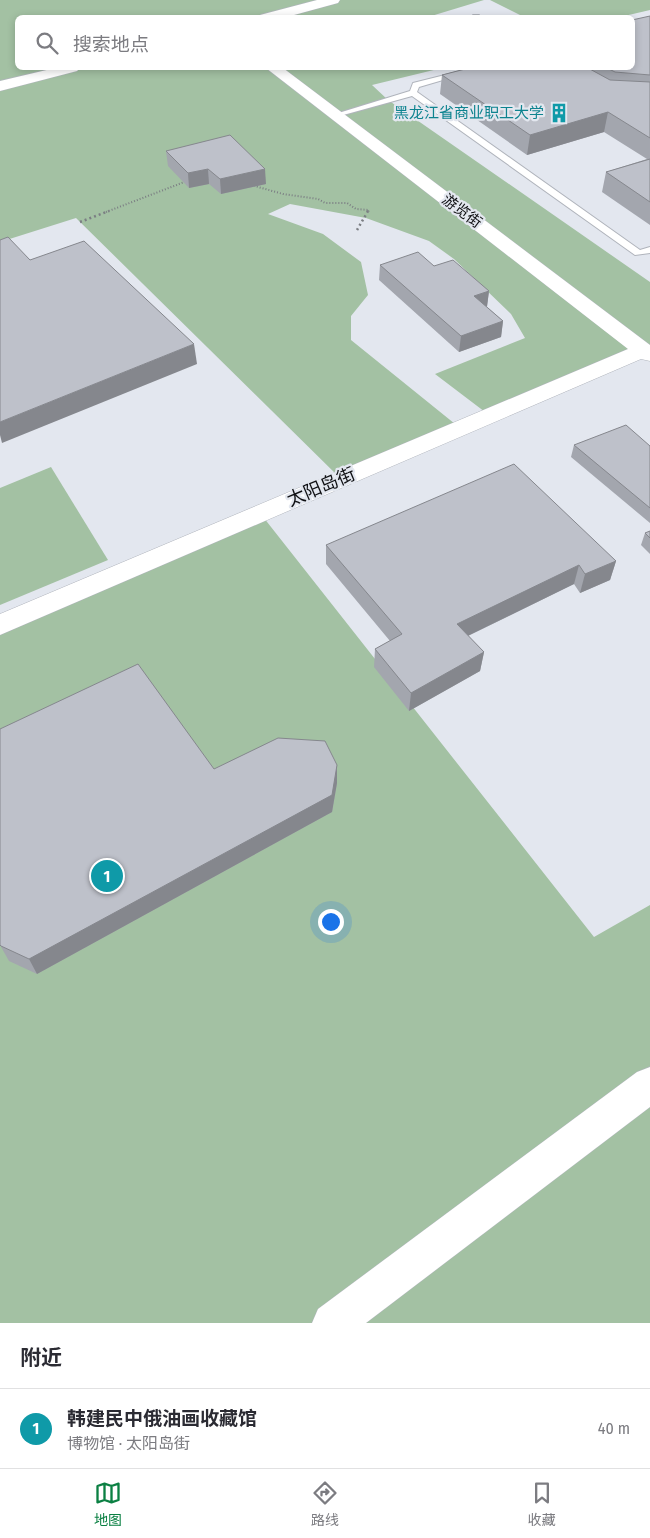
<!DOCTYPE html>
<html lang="zh">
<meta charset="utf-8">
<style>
:root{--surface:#fff;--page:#f2f2f3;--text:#2b2b33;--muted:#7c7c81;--line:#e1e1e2;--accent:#0b8043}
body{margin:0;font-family:"Fira Sans Condensed","Noto Sans SC",sans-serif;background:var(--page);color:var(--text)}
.you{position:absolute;left:330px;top:921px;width:18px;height:18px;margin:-12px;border:4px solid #fff;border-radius:50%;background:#1a73e8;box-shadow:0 0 0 8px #1a73e833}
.badge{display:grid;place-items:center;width:32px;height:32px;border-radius:50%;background:var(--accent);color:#fff;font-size:16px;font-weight:700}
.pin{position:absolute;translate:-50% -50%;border:2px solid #fff;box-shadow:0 1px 5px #0006}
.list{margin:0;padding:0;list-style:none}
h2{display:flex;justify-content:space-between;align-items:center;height:65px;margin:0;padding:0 20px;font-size:21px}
h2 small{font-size:16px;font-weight:400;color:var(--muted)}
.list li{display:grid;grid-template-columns:32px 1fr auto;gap:15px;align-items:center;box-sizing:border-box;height:80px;padding:0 20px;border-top:1px solid var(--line)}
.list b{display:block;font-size:19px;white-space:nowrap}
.list p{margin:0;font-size:16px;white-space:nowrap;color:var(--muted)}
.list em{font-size:16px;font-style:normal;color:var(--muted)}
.icon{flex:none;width:28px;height:28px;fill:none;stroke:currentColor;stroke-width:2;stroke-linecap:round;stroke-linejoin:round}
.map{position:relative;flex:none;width:650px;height:1323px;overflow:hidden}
.search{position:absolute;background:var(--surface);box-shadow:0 2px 8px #0003;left:15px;right:15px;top:15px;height:55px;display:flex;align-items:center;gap:12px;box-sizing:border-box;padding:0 18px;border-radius:8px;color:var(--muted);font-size:19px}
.sheet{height:145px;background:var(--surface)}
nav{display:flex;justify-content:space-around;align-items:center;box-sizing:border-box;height:70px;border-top:1px solid var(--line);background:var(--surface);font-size:14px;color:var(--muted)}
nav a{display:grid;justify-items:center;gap:2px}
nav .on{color:var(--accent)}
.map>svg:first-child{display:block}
.green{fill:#a3c1a3}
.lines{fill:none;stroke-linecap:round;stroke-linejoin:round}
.service-casing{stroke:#b0b4bc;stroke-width:2}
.minor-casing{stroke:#b0b4bc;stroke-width:1}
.tertiary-casing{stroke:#b0b4bc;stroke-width:1}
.path-far1{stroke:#7b7e83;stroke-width:2;stroke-dasharray:1 2;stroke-linecap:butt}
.path{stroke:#7b7e83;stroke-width:2.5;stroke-dasharray:2 3;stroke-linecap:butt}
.service{fill:#fff;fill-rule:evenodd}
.minor{fill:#fff;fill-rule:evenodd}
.tertiary{fill:#fff;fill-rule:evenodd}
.wall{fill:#a3a6ae}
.shaded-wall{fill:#85878d}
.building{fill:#bec1ca;stroke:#85878d}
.labels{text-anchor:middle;stroke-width:4.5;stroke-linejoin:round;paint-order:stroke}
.far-culture-label{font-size:15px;fill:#0d838f;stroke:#e3e7ef;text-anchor:end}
.far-street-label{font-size:15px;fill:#0e0f12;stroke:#e3e7ef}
.street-label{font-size:18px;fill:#0e0f12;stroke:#e3e7ef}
</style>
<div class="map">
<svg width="650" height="1323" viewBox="0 0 650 1323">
<rect width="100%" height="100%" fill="#e3e7ef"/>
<g class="green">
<polygon points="0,0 325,0 257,17 18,18 18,68 64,68 0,84"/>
<polygon points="335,0 484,0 428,17 266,18"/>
<polygon points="490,0 650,0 650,10 620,17 552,18 548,15 524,17"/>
<polygon points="70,68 442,68 372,85 388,100 650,282 650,355 489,415 435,374 525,338 511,314 454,259 429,241 366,218 290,204 268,214 323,234 361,262 368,295 351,316 351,340 460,428 341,479 76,218 0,242 0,85"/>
<polygon points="51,467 108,560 0,605 0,488"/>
<polygon points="260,513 594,937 650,905 650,1323 0,1323 0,625"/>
</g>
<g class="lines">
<defs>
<g id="service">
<polygon points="473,15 479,15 480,18 472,18"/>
<polygon points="473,68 484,68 419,87 417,92 640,250 650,247 650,253 635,255 412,96 336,117 332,115 410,91 413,83"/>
</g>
<g id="minor">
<polygon points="266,68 283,68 650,345 650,361 641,359 0,635 0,614 628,349"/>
<polygon points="650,1067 650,1107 366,1323 312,1323 318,1309 637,1072"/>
</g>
<g id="tertiary">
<polygon points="317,0 340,0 338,3 283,18 258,18 260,15"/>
<polygon points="55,68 80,68 77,71 0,91 0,81"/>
</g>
</defs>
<use href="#service" class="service-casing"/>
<use href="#minor" class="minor-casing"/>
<use href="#tertiary" class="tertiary-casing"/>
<g class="path-far1">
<polyline points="251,185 283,194 318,199 325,203 347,203 356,209 369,210 368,212"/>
<polyline points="106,212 187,181"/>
</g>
<g class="path">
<polyline points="80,222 109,211"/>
<polyline points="357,230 368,211"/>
</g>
<use href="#service" class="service"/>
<use href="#minor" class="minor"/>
<use href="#tertiary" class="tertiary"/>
</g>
<g class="wall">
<polygon points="650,16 650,225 602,192 606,172 647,159 604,132 527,155 440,94 442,75 469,68 632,68"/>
<polygon points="166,151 266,184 221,194 209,184 189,188 168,166"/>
<polygon points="380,265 434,266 489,291 487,307 503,321 501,337 459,352 379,280"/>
<polygon points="574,445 650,446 650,523 571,457"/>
<polygon points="650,531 650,554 641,545 645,533"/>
<polygon points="326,545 616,561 610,580 580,593 574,584 468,636 484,652 480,671 409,711 374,667 375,649 390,641 326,564"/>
<polygon points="214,769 337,783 332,812 37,974 9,961 0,945"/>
</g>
<g class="shaded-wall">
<polygon points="608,112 604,132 527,155 530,135"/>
<polygon points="208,169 209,184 189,188 188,173"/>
<polygon points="265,169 266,184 221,194 220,179"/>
<polygon points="489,291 487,306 472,312 474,296"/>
<polygon points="503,321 501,337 459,352 461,336"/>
<polygon points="194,344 197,364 2,443 0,435 0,422"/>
<polygon points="616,561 610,580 580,593 585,574"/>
<polygon points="579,565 574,584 455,642 457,624"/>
<polygon points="484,652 480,671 409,711 411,693"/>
<polygon points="337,765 337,783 332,812 37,974 29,959"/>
</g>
<g class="building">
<polygon points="650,16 650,75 615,72 607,68 632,68 632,20"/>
<polygon points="469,68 588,68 610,80 650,82 650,138 608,112 530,135 442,75"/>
<polygon points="230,135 265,169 220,179 208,169 188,173 166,151"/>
<polygon points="650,159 650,202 606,172"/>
<polygon points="8,237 30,260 84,241 194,344 0,422 0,240"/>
<polygon points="418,252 434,266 453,260 489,291 474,296 503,321 461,336 380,265"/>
<polygon points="626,425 650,446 650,508 574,445"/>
<polygon points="514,464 616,561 585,574 579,565 457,624 484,652 411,693 375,649 402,634 326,545"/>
<polygon points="650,531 650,538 645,533"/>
<polygon points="138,664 214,769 278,738 325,741 337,765 332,795 29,959 1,946 0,945 0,729"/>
</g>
<defs>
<symbol id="building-bare" viewBox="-9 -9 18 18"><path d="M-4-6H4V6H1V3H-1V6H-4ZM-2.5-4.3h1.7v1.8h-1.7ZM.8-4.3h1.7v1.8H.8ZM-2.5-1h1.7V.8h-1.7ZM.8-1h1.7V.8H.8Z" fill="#0f9aa8" stroke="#e3e7ef" stroke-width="2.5" paint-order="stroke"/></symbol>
</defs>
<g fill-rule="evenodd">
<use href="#building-bare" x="545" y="99" width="28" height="28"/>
</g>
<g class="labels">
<g class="far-culture-label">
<text x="544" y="118">黑龙江省商业职工大学</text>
</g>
<g class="far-street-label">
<text transform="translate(462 211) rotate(37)" y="5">游览街</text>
</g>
<g class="street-label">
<text transform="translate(321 487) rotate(-23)" y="6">太阳岛街</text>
</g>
</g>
</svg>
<div class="you"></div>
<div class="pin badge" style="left:107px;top:876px;background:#0f9aa8">1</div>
<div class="search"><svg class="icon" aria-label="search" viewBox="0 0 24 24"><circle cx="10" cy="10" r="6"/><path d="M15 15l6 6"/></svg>搜索地点</div>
</div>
<section class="sheet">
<h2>附近<small></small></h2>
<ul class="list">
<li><span class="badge" style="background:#0f9aa8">1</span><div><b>韩建民中俄油画收藏馆</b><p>博物馆 · 太阳岛街</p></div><em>40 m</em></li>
</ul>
</section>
<nav>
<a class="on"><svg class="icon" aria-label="map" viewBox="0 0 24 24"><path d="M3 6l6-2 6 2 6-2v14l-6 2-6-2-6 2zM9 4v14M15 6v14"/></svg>地图</a>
<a><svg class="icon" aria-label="directions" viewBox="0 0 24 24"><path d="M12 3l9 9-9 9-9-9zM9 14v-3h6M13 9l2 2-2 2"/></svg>路线</a>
<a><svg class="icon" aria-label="saved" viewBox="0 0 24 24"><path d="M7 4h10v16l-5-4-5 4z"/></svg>收藏</a>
</nav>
